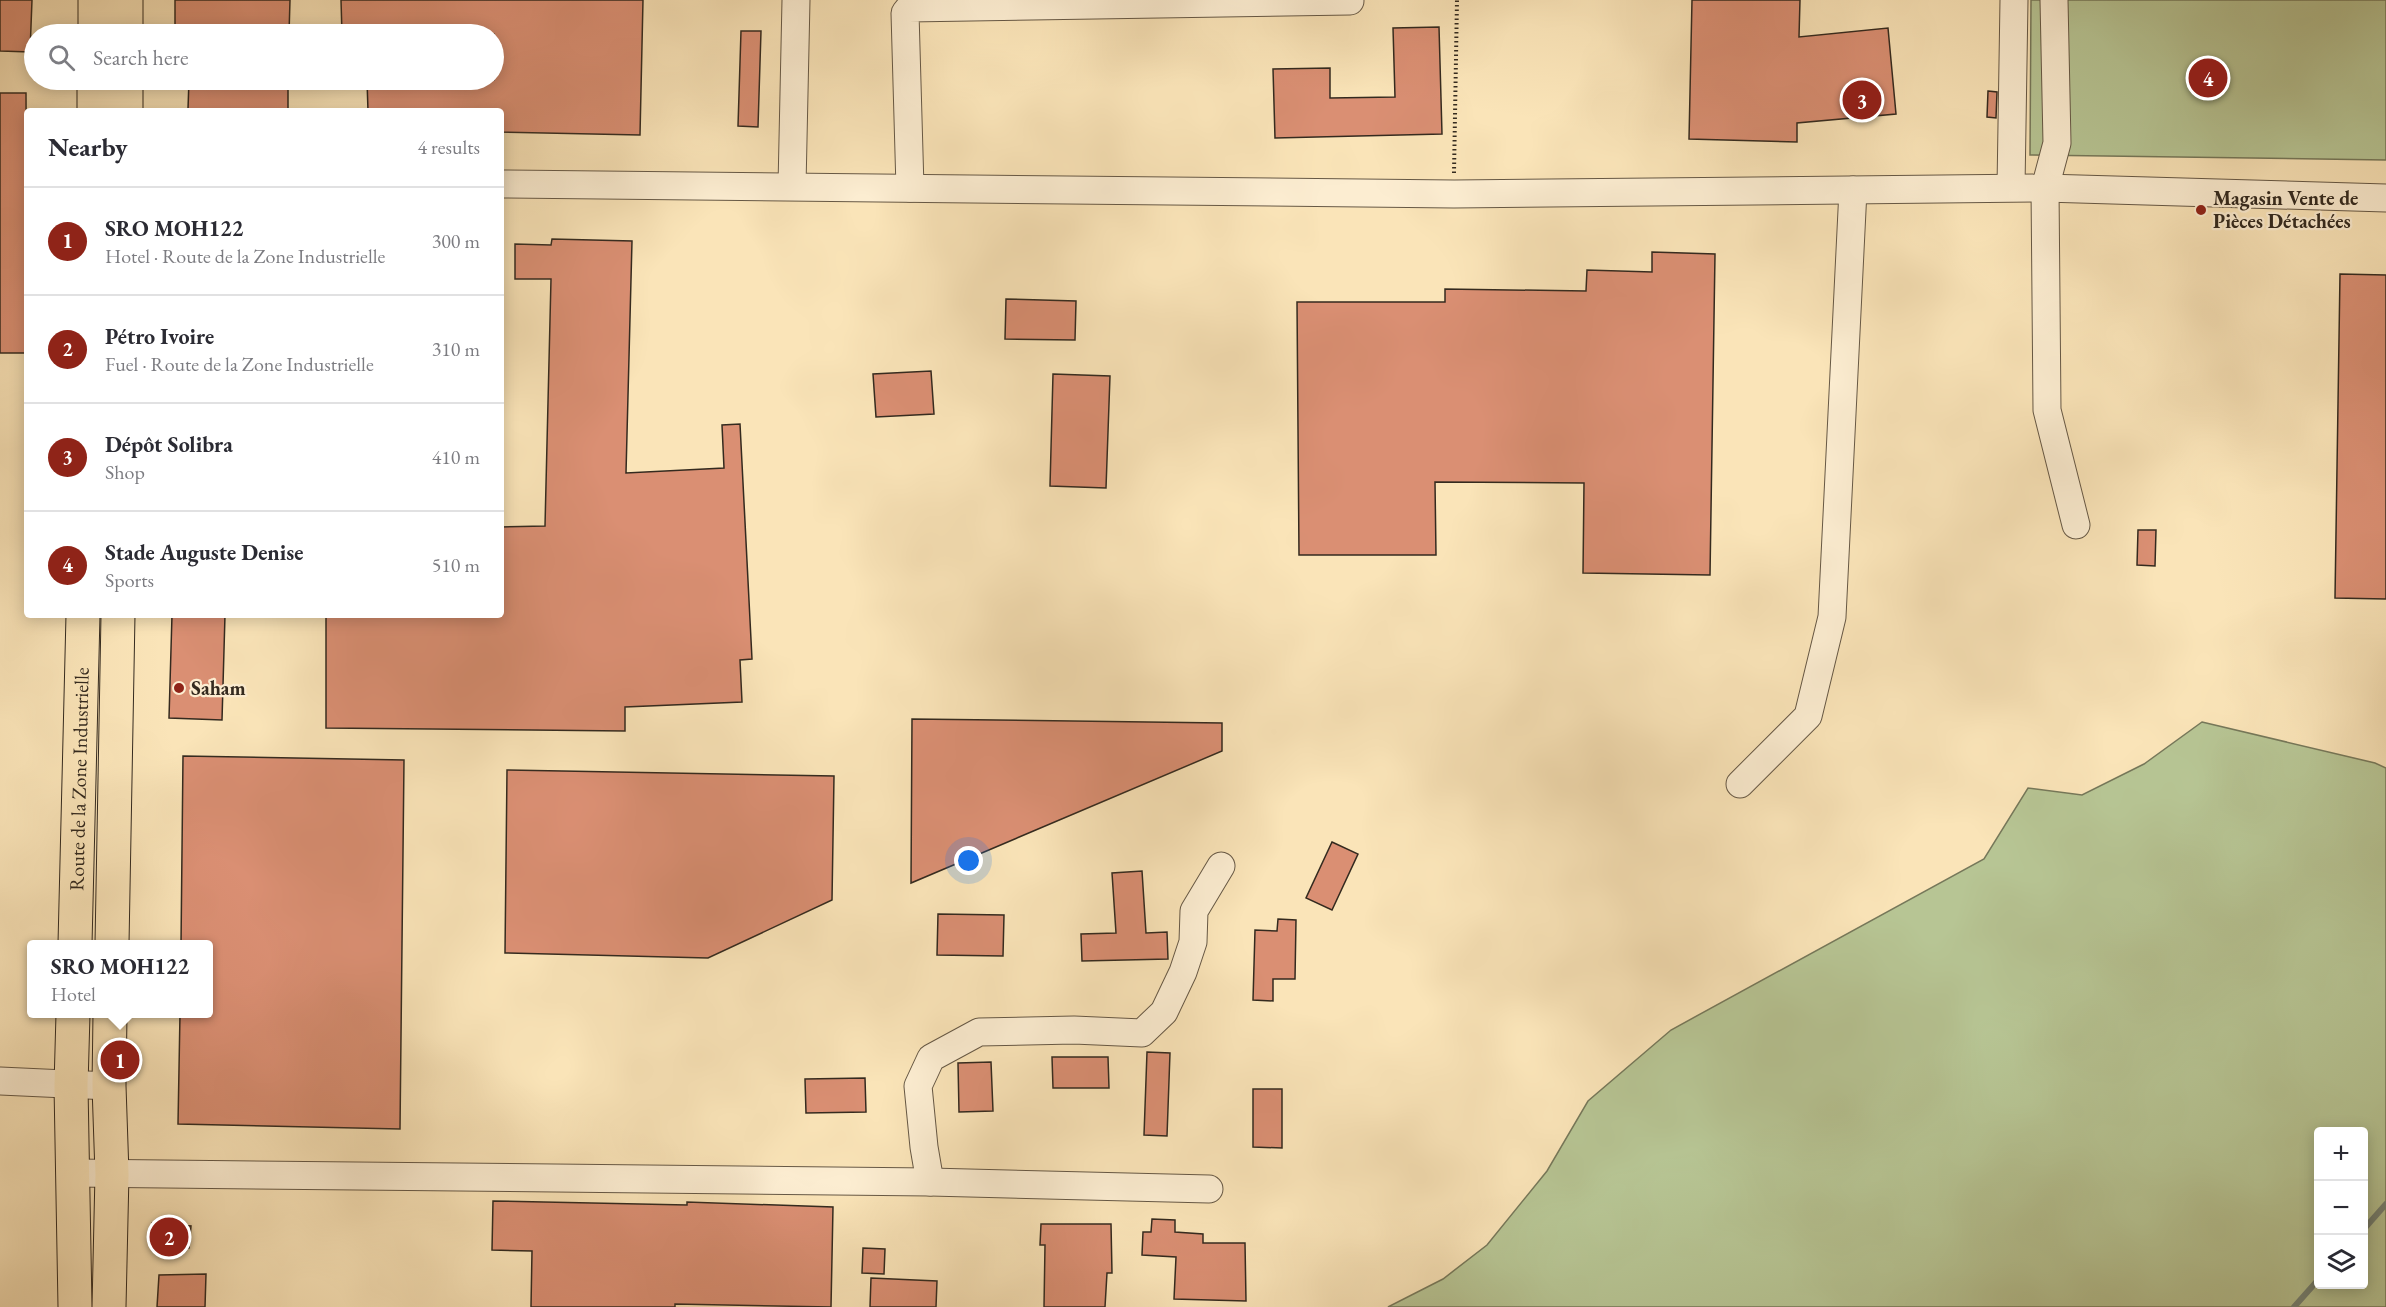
<!DOCTYPE html>
<meta charset="utf-8">
<style>
:root{--surface:#fff;--page:#f7f7f7;--text:#2b2b33;--muted:#7c7c81;--line:#e1e1e2;--accent:#8f2418}
body{margin:0;font-family:"EB Garamond",serif;background:var(--page);color:var(--text)}
.controls{position:absolute;right:18px;bottom:18px;display:grid;overflow:hidden;border-radius:6px;box-shadow:0 3px 15px #0003}
.controls button{width:54px;height:54px;display:grid;place-items:center;padding:0;border:0;border-bottom:2px solid var(--line);background:var(--surface);color:var(--text);font:30px sans-serif}
.you{position:absolute;left:969px;top:861px;width:21px;height:21px;margin:-15px;border:4px solid #fff;border-radius:50%;background:#1a73e8;box-shadow:0 0 0 9px #1a73e833}
.badge{display:grid;place-items:center;width:39px;height:39px;border-radius:50%;background:var(--accent);color:#fff;font-size:20px;font-weight:700}
.pin{position:absolute;translate:-50% -50%;border:3px solid #fff;box-shadow:0 2px 6px #0006}
.popup{position:absolute;left:27px;top:940px;width:186px;height:78px;box-sizing:border-box;display:grid;place-content:center;border-radius:6px;background:var(--surface);filter:drop-shadow(0 2px 4px #0005);font-size:20px;white-space:nowrap;color:var(--muted)}
.popup b{font-size:22px;color:var(--text)}
.popup::after{content:'';position:absolute;left:50%;top:100%;margin-left:-12px;border:12px solid transparent;border-top-color:var(--surface)}
.list{margin:0;padding:0;list-style:none}
h2{display:flex;justify-content:space-between;align-items:center;height:78px;margin:0;padding:0 24px;font-size:26px}
h2 small{font-size:20px;font-weight:400;color:var(--muted)}
.list li{display:grid;grid-template-columns:39px 1fr auto;gap:18px;align-items:center;box-sizing:border-box;height:108px;padding:0 24px;border-top:2px solid var(--line)}
.list b{display:block;font-size:22px;white-space:nowrap}
.list p{margin:0;font-size:20px;white-space:nowrap;color:var(--muted)}
.list em{font-size:20px;font-style:normal;color:var(--muted)}
.icon{flex:none;width:33px;height:33px;fill:none;stroke:currentColor;stroke-width:2;stroke-linecap:round;stroke-linejoin:round}
.map{position:relative;flex:none;width:2386px;height:1307px;overflow:hidden}
.search{position:absolute;background:var(--surface);box-shadow:0 3px 15px #0003;left:24px;top:24px;width:480px;height:66px;display:flex;align-items:center;gap:15px;box-sizing:border-box;padding:0 21px;border-radius:33px;color:var(--muted);font-size:22px}
.panel{position:absolute;background:var(--surface);box-shadow:0 3px 15px #0003;left:24px;top:108px;width:480px;height:510px;border-radius:6px}
.map>svg:first-child{display:block}
.green{fill:#b7c594;stroke:#76785a;stroke-width:1.5;fill-rule:evenodd}
.lines{fill:none;stroke-linecap:round;stroke-linejoin:round}
.stream{stroke:#748377;stroke-width:6}
.building{fill:#da8f73;stroke:#342a1f;stroke-width:1.5}
.minor-casing{stroke:#665845;stroke-width:29}
.major-casing{stroke:#342a1f;stroke-width:35}
.path{stroke:#342a1f;stroke-width:4;stroke-dasharray:1.5 3;stroke-linecap:butt}
.minor{stroke:#fcedd1;stroke-width:27}
.major{stroke:#fae4b8;stroke-width:33}
.poi-dot{fill:#8f2418;stroke:#fcedd1;stroke-width:2}
.labels{text-anchor:middle;stroke-width:4.5;stroke-linejoin:round;paint-order:stroke}
.poi-label{font-size:20px;font-weight:bold;fill:#342a1f;stroke:#fcedd1;text-anchor:start}
.street-label{font-size:20px;fill:#342a1f;stroke:#fcedd1}
</style>
<div class="map">
<svg width="2386" height="1307" viewBox="0 0 2386 1307">
<rect width="100%" height="100%" fill="#fae4b8"/>
<filter id="stains"><feTurbulence type="fractalNoise" baseFrequency=".00333" numOctaves="4"/><feColorMatrix values="0 0 0 0 .2 0 0 0 0 .09 0 0 0 0 .02 0 0 0 .5 -.17"/></filter>
<radialGradient id="worn" r=".72"><stop offset=".6" stop-color="#630" stop-opacity="0"/><stop offset="1" stop-color="#630" stop-opacity=".3"/></radialGradient>
<g class="green">
<polygon points="2031,0 2386,0 2386,160 2030,155"/>
<path d="M2202 722 2375 763 2386 768V1307H1388L1443 1279 1487 1245 1547 1171 1588 1101 1671 1030 1984 859 2028 788 2082 795 2144 764ZM2318 1132H2364V1284H2318Z"/>
</g>
<g class="lines">
<g class="stream">
<polyline points="2364,1229 2386,1204"/>
<polyline points="2294,1307 2318,1280"/>
</g>
</g>
<g class="building">
<polygon points="0,0 32,0 30,52 0,51"/>
<polygon points="175,0 290,0 289,34 175,34"/>
<polygon points="341,0 643,0 640,135 501,132 501,111 368,111 367,80 494,80 494,34 342,34"/>
<polygon points="1692,0 1800,0 1799,37 1888,28 1896,114 1797,123 1797,142 1689,139"/>
<polygon points="1439,27 1442,134 1275,138 1273,69 1330,68 1330,98 1395,97 1393,28"/>
<polygon points="741,31 761,31 758,127 738,126"/>
<polygon points="189,80 288,80 288,111 188,109"/>
<polygon points="1988,91 1997,92 1996,118 1987,117"/>
<polygon points="0,93 26,93 27,353 0,353"/>
<polygon points="552,239 632,241 626,473 724,468 722,425 740,424 752,659 740,660 742,702 625,707 625,731 326,728 326,615 501,615 501,527 545,526 551,279 515,279 515,244 551,245"/>
<polygon points="1652,252 1715,254 1710,575 1583,573 1584,483 1435,482 1436,555 1299,555 1297,302 1445,302 1445,289 1586,291 1587,270 1652,272"/>
<polygon points="2340,274 2386,275 2386,599 2335,598"/>
<polygon points="1006,299 1076,301 1075,340 1005,339"/>
<polygon points="931,371 934,414 876,417 873,374"/>
<polygon points="1053,374 1110,376 1106,488 1050,486"/>
<polygon points="2138,530 2156,530 2155,566 2137,565"/>
<polygon points="172,615 225,615 222,720 169,718"/>
<polygon points="912,719 1222,723 1222,751 911,883"/>
<polygon points="183,756 404,760 400,1129 178,1124 180,1014 208,1014 208,945 181,945"/>
<polygon points="507,770 834,776 832,900 708,958 505,953"/>
<polygon points="1332,842 1358,854 1332,910 1306,898"/>
<polygon points="1142,871 1146,933 1167,932 1168,959 1082,961 1081,934 1116,933 1112,873"/>
<polygon points="938,914 1004,915 1003,956 937,955"/>
<polygon points="1278,919 1296,920 1295,979 1273,979 1273,1001 1253,1000 1255,930 1277,931"/>
<polygon points="1147,1052 1170,1053 1167,1136 1144,1135"/>
<polygon points="1052,1057 1108,1057 1109,1088 1053,1088"/>
<polygon points="991,1062 993,1111 959,1112 958,1063"/>
<polygon points="865,1078 866,1112 806,1113 805,1079"/>
<polygon points="1253,1089 1282,1089 1282,1148 1253,1147"/>
<polygon points="493,1201 687,1205 687,1202 833,1207 831,1307 675,1304 675,1307 531,1307 532,1251 492,1250"/>
<polygon points="1152,1219 1175,1220 1175,1232 1203,1234 1203,1243 1245,1243 1246,1301 1174,1299 1176,1257 1142,1255 1143,1232 1151,1232"/>
<polygon points="152,1223 191,1226 189,1248 150,1245"/>
<polygon points="1041,1224 1111,1224 1112,1273 1107,1273 1105,1307 1044,1307 1045,1245 1040,1245"/>
<polygon points="863,1248 885,1249 884,1274 862,1273"/>
<polygon points="206,1274 205,1307 157,1307 159,1275"/>
<polygon points="871,1278 937,1281 936,1307 870,1307"/>
</g>
<g class="lines">
<defs>
<g id="minor">
<polyline points="2054,0 2057,143 2045,188 2047,410 2076,525"/>
<polyline points="501,184 1454,194 2045,188 2386,198"/>
<polyline points="792,186 796,0"/>
<polyline points="2011,187 2014,0"/>
<polyline points="910,188 905,13 909,8 1350,1"/>
<polyline points="1740,784 1808,716 1832,617 1853,190"/>
<polyline points="0,1081 109,1086"/>
<polyline points="73,1173 930,1182 1209,1189"/>
<polyline points="930,1182 924,1147 918,1086 931,1058 979,1032 1074,1030 1142,1033 1164,1012 1183,972 1193,942 1194,911 1221,866"/>
</g>
<g id="major">
<polyline points="126,0 126,34"/>
<polyline points="95,34 95,0"/>
<polyline points="126,80 126,111"/>
<polyline points="94,111 94,80"/>
<path id="s1" d="M75 944 83 615"/>
<polyline points="112,944 118,615"/>
<polyline points="73,1014 71,1086 75,1307"/>
<polyline points="109,1307 112,1174 109,1086 110,1014"/>
</g>
</defs>
<use href="#minor" class="minor-casing"/>
<use href="#major" class="major-casing"/>
<polyline class="path" points="1454,173 1457,0"/>
<use href="#minor" class="minor"/>
<use href="#major" class="major"/>
</g>
<g class="poi-dot">
<circle cx="2201" cy="210" r="6"/>
<circle cx="179" cy="688" r="6"/>
</g>
<g class="labels">
<g class="poi-label">
<text x="2213" y="205">Magasin Vente de<tspan x="2213" dy="23">Pièces Détachées</tspan></text>
<text x="191" y="695">Saham</text>
</g>
<g class="street-label">
<text dy="7" stroke="none"><textPath href="#s1" startOffset="165">Route de la Zone Industrielle</textPath></text>
</g>
</g>
<rect width="100%" height="100%" filter="url(#stains)"/>
<rect width="100%" height="100%" fill="url(#worn)"/>
</svg>
<div class="controls">
<button>+</button>
<button>−</button>
<button><svg class="icon" aria-label="layers" viewBox="0 0 24 24"><path d="M12 4l9 5-9 5-9-5zM3 14l9 5 9-5"/></svg></button>
</div>
<div class="you"></div>
<div class="pin badge" style="left:120px;top:1060px">1</div>
<div class="popup"><b>SRO MOH122</b>Hotel</div>
<div class="pin badge" style="left:169px;top:1237px">2</div>
<div class="pin badge" style="left:1862px;top:100px">3</div>
<div class="pin badge" style="left:2208px;top:78px">4</div>
<div class="search"><svg class="icon" aria-label="search" viewBox="0 0 24 24"><circle cx="10" cy="10" r="6"/><path d="M15 15l6 6"/></svg>Search here</div>
<section class="panel">
<h2>Nearby<small>4 results</small></h2>
<ul class="list">
<li><span class="badge">1</span><div><b>SRO MOH122</b><p>Hotel · Route de la Zone Industrielle</p></div><em>300 m</em></li>
<li><span class="badge">2</span><div><b>Pétro Ivoire</b><p>Fuel · Route de la Zone Industrielle</p></div><em>310 m</em></li>
<li><span class="badge">3</span><div><b>Dépôt Solibra</b><p>Shop</p></div><em>410 m</em></li>
<li><span class="badge">4</span><div><b>Stade Auguste Denise</b><p>Sports</p></div><em>510 m</em></li>
</ul>
</section>
</div>
